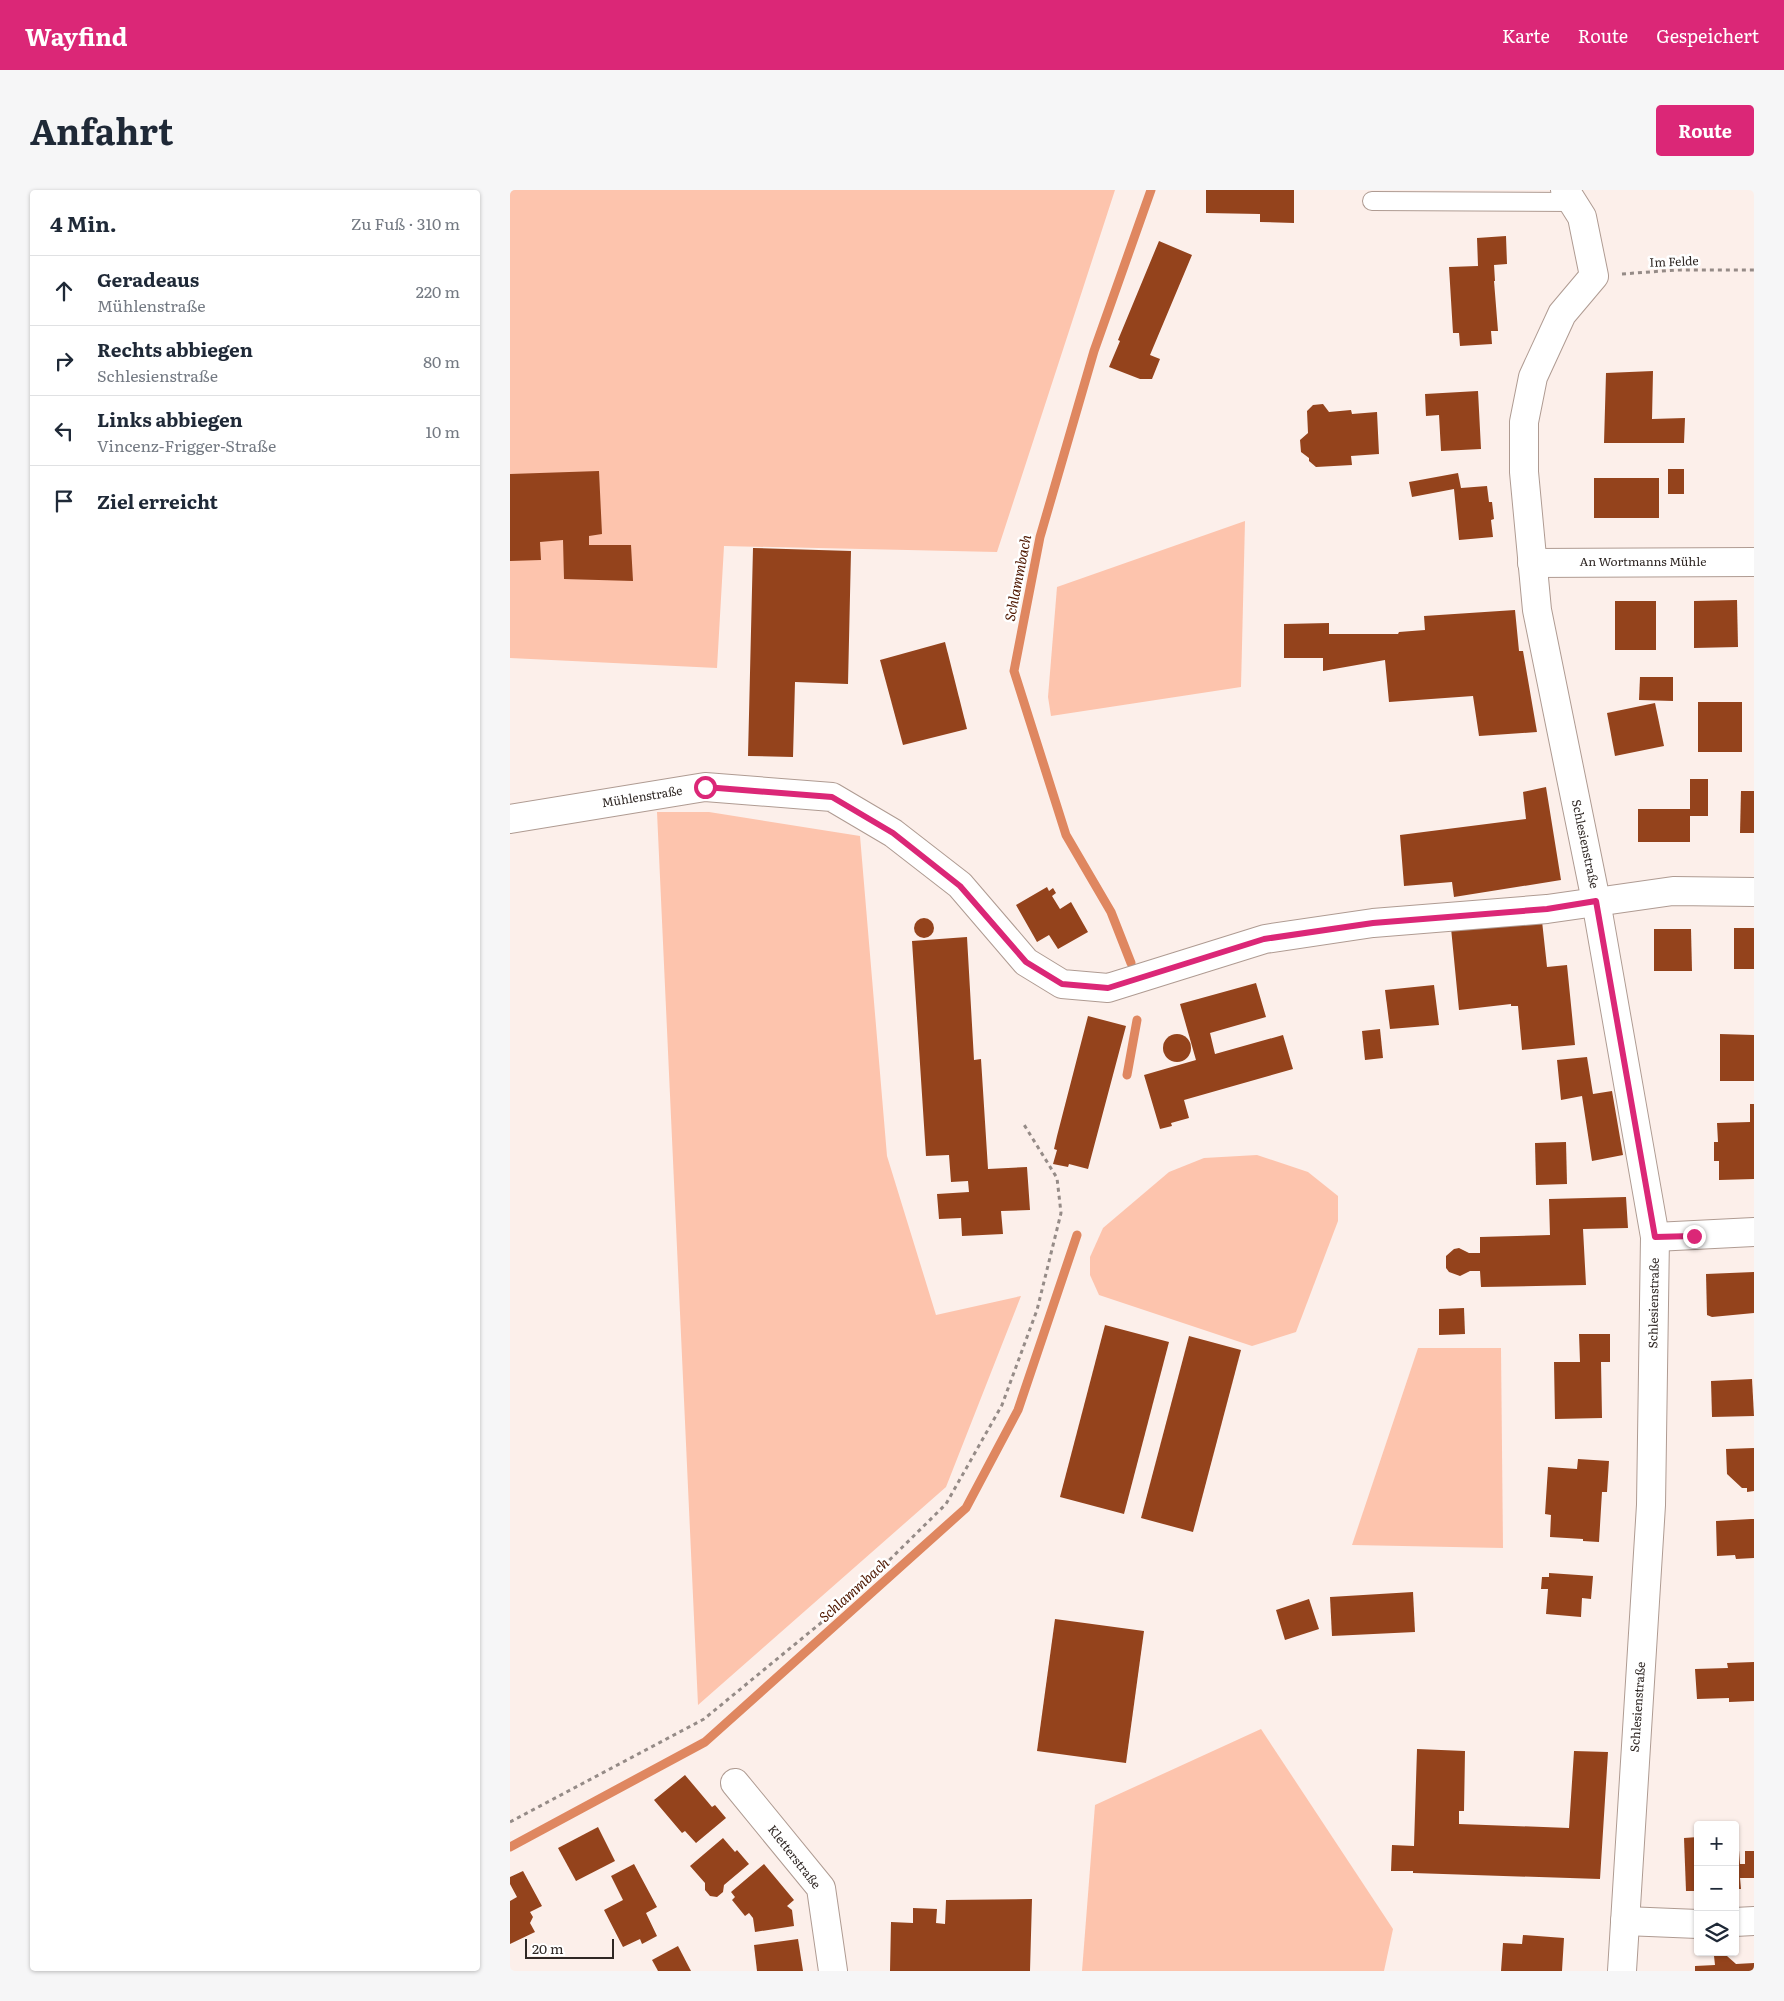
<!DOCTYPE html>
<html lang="de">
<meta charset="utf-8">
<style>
:root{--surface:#fff;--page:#f6f6f7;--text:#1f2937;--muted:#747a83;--line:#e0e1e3;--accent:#db2777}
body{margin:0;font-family:Literata,serif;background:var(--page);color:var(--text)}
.controls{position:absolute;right:15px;bottom:15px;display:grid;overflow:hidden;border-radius:5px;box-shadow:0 1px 4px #0004}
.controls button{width:45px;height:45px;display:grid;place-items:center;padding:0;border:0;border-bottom:1px solid var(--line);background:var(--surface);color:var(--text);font:25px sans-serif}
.scale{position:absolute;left:15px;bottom:12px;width:89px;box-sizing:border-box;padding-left:5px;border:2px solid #2f2724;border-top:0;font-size:14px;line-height:18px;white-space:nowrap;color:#2f2724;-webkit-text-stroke:4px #fff;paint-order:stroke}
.stop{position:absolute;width:15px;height:15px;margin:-11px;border:4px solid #db2777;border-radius:50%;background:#fff}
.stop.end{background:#db2777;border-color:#fff;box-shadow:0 1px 5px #0008}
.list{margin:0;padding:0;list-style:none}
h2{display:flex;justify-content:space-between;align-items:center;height:65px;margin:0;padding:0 20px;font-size:21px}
h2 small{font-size:16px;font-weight:400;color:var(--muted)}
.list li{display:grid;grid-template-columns:32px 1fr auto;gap:15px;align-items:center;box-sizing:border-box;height:70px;padding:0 20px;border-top:1px solid var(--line)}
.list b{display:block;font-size:19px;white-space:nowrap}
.list p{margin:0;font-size:16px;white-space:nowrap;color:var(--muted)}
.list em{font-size:16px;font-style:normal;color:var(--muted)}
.icon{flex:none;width:28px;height:28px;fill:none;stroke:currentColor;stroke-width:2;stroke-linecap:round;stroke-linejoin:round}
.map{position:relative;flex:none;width:1244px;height:1781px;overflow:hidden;border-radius:5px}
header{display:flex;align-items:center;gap:30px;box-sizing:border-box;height:70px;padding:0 25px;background:var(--accent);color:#fff}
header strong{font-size:24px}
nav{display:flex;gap:28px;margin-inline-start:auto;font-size:18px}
.intro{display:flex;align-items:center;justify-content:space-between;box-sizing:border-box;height:120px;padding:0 30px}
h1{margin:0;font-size:35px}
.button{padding:12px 22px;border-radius:5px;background:var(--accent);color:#fff;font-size:18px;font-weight:700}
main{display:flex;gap:30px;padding:0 30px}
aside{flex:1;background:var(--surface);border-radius:5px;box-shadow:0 1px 4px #0004}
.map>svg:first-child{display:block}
.green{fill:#fdc4ad}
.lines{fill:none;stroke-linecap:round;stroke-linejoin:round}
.stream{stroke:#df8760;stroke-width:9}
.building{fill:#94431c}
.service-casing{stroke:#af9b92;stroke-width:20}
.minor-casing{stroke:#af9b92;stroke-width:30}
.path{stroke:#958b87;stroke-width:3;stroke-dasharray:4 4;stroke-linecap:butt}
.service{stroke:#fff;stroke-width:18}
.minor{stroke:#fff;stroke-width:28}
.route{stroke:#db2777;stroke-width:6}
.labels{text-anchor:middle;stroke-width:5;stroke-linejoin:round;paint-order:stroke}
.street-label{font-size:12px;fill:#2f2724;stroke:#fff}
.water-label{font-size:14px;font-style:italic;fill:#4f1800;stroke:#fff}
</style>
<header>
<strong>Wayfind</strong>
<nav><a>Karte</a><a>Route</a><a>Gespeichert</a></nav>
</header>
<div class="intro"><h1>Anfahrt</h1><a class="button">Route</a></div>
<main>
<aside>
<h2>4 Min.<small>Zu Fuß · 310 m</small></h2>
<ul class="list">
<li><svg class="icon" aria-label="ahead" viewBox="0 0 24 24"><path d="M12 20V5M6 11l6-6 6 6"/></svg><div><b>Geradeaus</b><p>Mühlenstraße</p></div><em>220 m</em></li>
<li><svg class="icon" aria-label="right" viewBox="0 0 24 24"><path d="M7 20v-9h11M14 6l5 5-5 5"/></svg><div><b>Rechts abbiegen</b><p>Schlesienstraße</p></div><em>80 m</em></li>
<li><svg class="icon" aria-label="left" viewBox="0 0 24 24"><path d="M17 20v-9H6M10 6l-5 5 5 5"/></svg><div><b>Links abbiegen</b><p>Vincenz-Frigger-Straße</p></div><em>10 m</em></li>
<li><svg class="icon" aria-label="arrive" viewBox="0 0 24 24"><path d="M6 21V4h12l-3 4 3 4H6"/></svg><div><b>Ziel erreicht</b></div></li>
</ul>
</aside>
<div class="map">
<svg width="1244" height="1781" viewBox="0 0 1244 1781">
<rect width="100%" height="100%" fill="#fcefea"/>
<g class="green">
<polygon points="0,0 605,0 487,362 214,356 207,478 0,468"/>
<polygon points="735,331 731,497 541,526 538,507 547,397"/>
<polygon points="147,622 199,622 350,646 377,966 426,1125 511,1106 436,1297 188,1515"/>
<polygon points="747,965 798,982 828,1006 828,1031 786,1142 742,1156 589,1105 580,1085 580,1067 593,1038 659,982 694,968"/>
<polygon points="908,1158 991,1158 993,1358 842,1355"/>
<polygon points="751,1539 883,1739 874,1781 572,1781 585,1615"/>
</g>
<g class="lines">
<g class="stream">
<polyline points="621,773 601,722 556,645 504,481 530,347 584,161 641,0"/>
<polyline points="617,885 627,830"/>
<polyline points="0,1657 195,1552 456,1318 508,1220 567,1045"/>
</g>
</g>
<g class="building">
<polygon points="696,0 784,0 784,33 750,32 750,24 696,23"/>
<polygon points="996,46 997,74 984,75 985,91 984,91 988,141 981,141 982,154 950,156 949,143 943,143 939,77 968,76 967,48"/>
<polygon points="649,51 682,65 640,165 650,169 642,189 630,189 599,177 610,151 608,150"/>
<polygon points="1143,181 1142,229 1175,228 1174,253 1094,253 1096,183"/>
<polygon points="968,201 971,259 931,261 929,225 916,226 915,204"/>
<polygon points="813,214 819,222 841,220 842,224 867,222 869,264 841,266 842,275 806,277 799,271 799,268 791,262 790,250 798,243 797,221 803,215"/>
<rect x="1158" y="279" width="16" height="25"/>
<polygon points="89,281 92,344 79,346 79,355 121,355 123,391 54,389 53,350 30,352 31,370 0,371 0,284"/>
<polygon points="948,283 951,298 977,296 979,312 982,312 984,329 981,330 983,347 949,350 944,299 902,307 899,292"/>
<rect x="1084" y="288" width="65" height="40"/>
<polygon points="243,358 341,361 338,494 285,492 283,567 238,566"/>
<polygon points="1227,410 1228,457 1184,458 1184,411"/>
<rect x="1105" y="411" width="41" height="49"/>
<polygon points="1005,420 1009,461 1013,461 1027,542 969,546 963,506 879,512 875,470 813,481 813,468 774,468 774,434 819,433 819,444 888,444 889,442 915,440 914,426"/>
<polygon points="435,452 457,539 393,555 370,470"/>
<polygon points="1130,487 1163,487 1163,511 1129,510"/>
<rect x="1188" y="512" width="44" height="50"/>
<polygon points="1145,513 1154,556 1105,566 1097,523"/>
<polygon points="1180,589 1198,589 1198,626 1180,626 1180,652 1128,652 1128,619 1180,619"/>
<polygon points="1036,597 1051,690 944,707 942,692 894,696 890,645 1016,629 1013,602"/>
<polygon points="1231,601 1244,601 1244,643 1230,643"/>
<polygon points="537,697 539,701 543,698 546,703 542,706 550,719 561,712 578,742 548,759 539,745 527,752 506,715"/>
<circle cx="414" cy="738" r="10"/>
<polygon points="1032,731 1037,777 1057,775 1065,855 1012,860 1008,816 1001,816 1001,814 949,820 941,738"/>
<rect x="1224" y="738" width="20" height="41"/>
<polygon points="1144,739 1181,739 1182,781 1144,781"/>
<polygon points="457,747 464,870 471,869 478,979 517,977 520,1020 491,1021 493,1044 452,1046 451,1028 429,1029 427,1004 459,1002 458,991 441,992 439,965 416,966 402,751"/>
<polygon points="746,793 756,827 700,843 705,864 773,845 783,879 674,910 679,928 661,933 662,936 650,939 634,885 686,870 670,814"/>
<polygon points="924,795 929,835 880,839 875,800"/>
<polygon points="578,826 616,836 578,979 559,974 558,977 543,974 547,960 544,959 547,946"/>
<polygon points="870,839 873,868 855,870 852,841"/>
<polygon points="1210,844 1244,845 1244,891 1210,891"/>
<circle cx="667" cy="858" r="14"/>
<polygon points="1077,867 1083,904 1102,901 1113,965 1082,971 1072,906 1051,910 1047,870"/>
<polygon points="1240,914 1244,914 1244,989 1209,990 1209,971 1204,971 1204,952 1208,952 1207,933 1240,932"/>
<polygon points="1056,952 1057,994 1026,995 1025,953"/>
<polygon points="1116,1007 1118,1038 1073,1039 1076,1095 971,1097 970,1081 960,1081 950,1086 939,1082 936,1078 936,1066 944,1059 949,1058 959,1063 970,1063 970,1047 1040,1045 1039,1009"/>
<polygon points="1244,1082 1244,1123 1202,1127 1197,1125 1196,1084"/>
<polygon points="954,1118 955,1144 929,1145 929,1119"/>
<polygon points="595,1135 659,1152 614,1324 550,1307"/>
<polygon points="1069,1144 1100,1144 1100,1172 1091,1172 1092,1228 1045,1229 1044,1172 1070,1172"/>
<polygon points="679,1146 731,1160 683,1342 631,1328"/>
<polygon points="1242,1189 1244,1226 1202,1227 1201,1191"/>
<polygon points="1244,1258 1244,1301 1237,1302 1237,1298 1232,1298 1217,1284 1216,1259"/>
<polygon points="1068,1269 1099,1271 1097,1302 1092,1302 1089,1352 1073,1351 1073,1349 1040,1347 1041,1325 1035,1324 1038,1277 1067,1279"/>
<polygon points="1241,1329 1244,1329 1244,1368 1226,1369 1225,1365 1207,1366 1206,1331"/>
<polygon points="1039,1383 1083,1386 1081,1409 1072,1408 1071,1427 1036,1424 1038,1399 1031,1399 1032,1387 1039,1387"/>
<polygon points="903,1402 905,1442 822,1446 820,1407"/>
<polygon points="799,1409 809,1439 775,1450 766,1420"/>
<polygon points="545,1429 634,1441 616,1573 527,1561"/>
<polygon points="1244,1472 1244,1511 1219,1512 1219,1508 1187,1509 1185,1479 1218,1478 1217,1473"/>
<polygon points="907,1559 955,1561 954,1621 949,1621 949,1634 1059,1638 1064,1561 1098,1562 1090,1689 903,1683 903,1681 881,1681 882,1655 904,1656"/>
<polygon points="175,1585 202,1617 205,1615 216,1628 186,1653 175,1641 172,1643 144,1610"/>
<polygon points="88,1637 105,1671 66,1691 48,1658"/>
<polygon points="1225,1646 1228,1646 1230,1674 1235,1674 1235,1661 1244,1661 1244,1688 1230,1688 1231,1699 1225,1699"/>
<polygon points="1188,1647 1188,1701 1176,1701 1174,1648"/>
<polygon points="213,1648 225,1662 227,1660 239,1674 214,1695 213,1702 207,1707 200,1706 195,1700 195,1693 180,1676"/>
<polygon points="124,1674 147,1717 136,1723 147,1746 132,1754 130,1749 113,1757 94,1720 113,1710 101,1686"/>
<polygon points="254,1674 284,1710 277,1716 282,1720 284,1736 245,1742 243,1728 239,1723 235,1726 222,1710 225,1707 221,1702"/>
<polygon points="13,1681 32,1716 20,1722 23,1727 20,1733 25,1742 0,1754 0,1711 7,1707 0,1694 0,1687"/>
<polygon points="522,1709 520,1781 380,1781 381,1732 403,1733 403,1718 427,1719 426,1733 435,1734 436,1710"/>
<polygon points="1013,1745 1054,1748 1052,1781 991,1781 993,1753 1012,1754"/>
<polygon points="288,1749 293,1781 247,1781 244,1755"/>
<polygon points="168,1756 181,1781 148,1781 142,1770"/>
<polygon points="1204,1766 1217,1766 1226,1774 1244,1773 1244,1781 1185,1781 1185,1776 1205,1775"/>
</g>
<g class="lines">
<defs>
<polyline id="service" points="862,11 1064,12"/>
<g id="minor">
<polyline points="1055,0 1072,27 1084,86 1052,124 1023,187 1014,232 1014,282 1027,420 1086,711 1145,1047 1141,1315 1112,1781"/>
<polyline points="1022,373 1244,372"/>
<polyline points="0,629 195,597 322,607 383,643 450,695 516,772 552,794 598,798 755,749 863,733 1037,719 1163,701 1244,702"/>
<polyline points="1145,1047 1244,1042"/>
<polyline points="225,1593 311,1698 323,1781"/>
<polyline points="1115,1731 1188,1734"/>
<polyline points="1225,1732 1244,1731"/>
</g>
</defs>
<use href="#service" class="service-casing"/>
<use href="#minor" class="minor-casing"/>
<g class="path">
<polyline points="1112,84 1166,80 1244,80"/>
<polyline points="0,1632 194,1529 340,1409 436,1314 492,1215 527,1120 551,1023 547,988 513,933"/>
</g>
<use href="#service" class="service"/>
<use href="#minor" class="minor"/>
</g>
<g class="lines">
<polyline class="route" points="195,597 322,607 383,643 450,696 516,772 552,794 598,798 754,749 863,733 1037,719 1086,711 1145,1047 1184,1046"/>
</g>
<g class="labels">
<g class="street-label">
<text transform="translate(1164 72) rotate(-2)" y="4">Im Felde</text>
<text x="1133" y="376">An Wortmanns Mühle</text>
<text transform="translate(132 607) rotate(-9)" y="4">Mühlenstraße</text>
<text transform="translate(1075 654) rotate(78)" y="4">Schlesienstraße</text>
<text transform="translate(1144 1113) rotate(-89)" y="4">Schlesienstraße</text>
<text transform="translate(1128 1517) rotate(-86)" y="4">Schlesienstraße</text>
<text transform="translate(284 1667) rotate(52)" y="4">Kletterstraße</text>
</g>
<g class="water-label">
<text transform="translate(508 388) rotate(-79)" y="5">Schlammbach</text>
<text transform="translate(344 1400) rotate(-42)" y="5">Schlammbach</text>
</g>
</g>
</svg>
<div class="controls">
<button>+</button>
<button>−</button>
<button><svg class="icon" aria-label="layers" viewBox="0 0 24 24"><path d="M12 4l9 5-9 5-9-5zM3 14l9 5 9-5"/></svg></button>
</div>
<div class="scale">20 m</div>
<div class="stop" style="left:195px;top:597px"></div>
<div class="stop end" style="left:1184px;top:1046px"></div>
</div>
</main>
